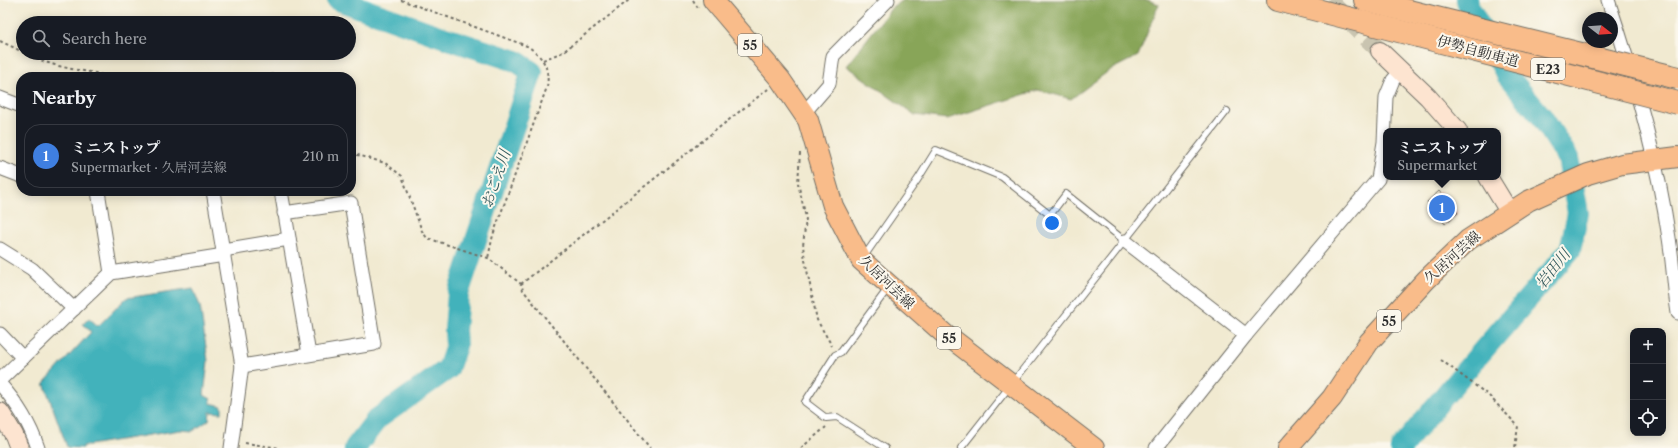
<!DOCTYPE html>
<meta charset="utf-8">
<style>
:root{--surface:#171b24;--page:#242831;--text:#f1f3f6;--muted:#9ea1a6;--line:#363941;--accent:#8c9099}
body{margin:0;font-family:"Libre Caslon Text","Noto Serif JP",serif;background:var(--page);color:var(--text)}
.controls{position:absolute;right:12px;bottom:12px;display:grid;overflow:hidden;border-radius:8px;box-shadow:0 2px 10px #0003}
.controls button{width:36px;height:36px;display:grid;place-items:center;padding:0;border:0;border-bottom:1px solid var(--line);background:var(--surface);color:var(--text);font:20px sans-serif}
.compass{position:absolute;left:1582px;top:12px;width:36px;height:36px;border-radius:50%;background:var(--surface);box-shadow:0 2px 10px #0003;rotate:107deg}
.you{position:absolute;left:1052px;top:223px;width:14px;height:14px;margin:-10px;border:3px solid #fff;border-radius:50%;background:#1a73e8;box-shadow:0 0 0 6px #1a73e833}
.badge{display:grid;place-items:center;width:26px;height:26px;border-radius:50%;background:var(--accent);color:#fff;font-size:13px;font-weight:700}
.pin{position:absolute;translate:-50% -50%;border:2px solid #fff;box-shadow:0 1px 4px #0006}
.popup{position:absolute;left:1383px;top:128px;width:118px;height:52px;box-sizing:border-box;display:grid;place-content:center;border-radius:8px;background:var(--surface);filter:drop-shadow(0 1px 3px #0005);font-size:13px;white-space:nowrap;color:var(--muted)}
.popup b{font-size:15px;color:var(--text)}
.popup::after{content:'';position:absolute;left:50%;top:100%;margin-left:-8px;border:8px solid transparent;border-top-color:var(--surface)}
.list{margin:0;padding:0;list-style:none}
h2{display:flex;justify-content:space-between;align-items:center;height:52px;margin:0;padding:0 16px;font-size:17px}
h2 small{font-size:13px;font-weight:400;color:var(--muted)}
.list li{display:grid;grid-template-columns:26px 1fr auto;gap:12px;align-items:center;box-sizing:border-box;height:64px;margin:0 8px 8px;padding:0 8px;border:1px solid var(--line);border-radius:16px}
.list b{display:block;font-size:15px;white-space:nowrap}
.list p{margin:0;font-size:13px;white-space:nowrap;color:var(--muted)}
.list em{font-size:13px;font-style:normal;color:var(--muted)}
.icon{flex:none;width:22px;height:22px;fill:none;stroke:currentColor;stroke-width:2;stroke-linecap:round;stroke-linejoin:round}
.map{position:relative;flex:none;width:1678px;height:448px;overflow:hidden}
.search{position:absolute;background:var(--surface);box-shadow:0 2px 10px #0003;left:16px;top:16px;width:340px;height:44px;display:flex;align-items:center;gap:10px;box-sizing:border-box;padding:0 14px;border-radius:22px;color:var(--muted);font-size:15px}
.panel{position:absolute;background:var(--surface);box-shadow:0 2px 10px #0003;left:16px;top:72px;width:340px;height:124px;border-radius:16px}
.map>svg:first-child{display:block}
.forest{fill:#88a558;stroke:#5a6842}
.water{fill:#42b2bb;stroke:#366e73}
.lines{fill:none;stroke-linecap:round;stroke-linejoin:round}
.river{stroke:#42b2bb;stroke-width:22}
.building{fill:#f3ab9f}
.secondary-tunnel{stroke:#c9c4b0;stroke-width:18;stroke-dasharray:18 9;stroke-linecap:butt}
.lane-casing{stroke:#706e65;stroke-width:8}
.street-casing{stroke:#706e65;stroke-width:15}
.secondary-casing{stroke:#706e65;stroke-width:20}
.primary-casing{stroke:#706e65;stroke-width:22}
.highway-casing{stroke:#706e65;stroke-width:24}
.path{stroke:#706e65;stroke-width:2;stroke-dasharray:3 3;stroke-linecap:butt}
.lane{stroke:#fff;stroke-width:6}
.street{stroke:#fff;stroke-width:13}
.secondary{stroke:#fde4d0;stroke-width:18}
.primary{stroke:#f9bc8a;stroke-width:20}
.highway{stroke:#f9bc8a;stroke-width:22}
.highway-bridge-casing{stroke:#706e65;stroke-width:24;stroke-linecap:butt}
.highway-bridge{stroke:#f9bc8a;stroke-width:22}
.labels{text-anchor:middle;stroke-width:4;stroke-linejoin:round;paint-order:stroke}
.shield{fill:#fbf7ec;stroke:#696865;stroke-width:1}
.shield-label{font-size:13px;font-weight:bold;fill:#2b2b2b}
.street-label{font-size:14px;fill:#2b2b2b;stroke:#fbf7ec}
.water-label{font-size:15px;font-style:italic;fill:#335a5d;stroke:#fbf7ec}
</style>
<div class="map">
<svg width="1678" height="448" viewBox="0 0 1678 448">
<rect width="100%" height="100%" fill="#fbf7ec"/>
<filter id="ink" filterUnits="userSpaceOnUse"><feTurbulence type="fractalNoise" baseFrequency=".025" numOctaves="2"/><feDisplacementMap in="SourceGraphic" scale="8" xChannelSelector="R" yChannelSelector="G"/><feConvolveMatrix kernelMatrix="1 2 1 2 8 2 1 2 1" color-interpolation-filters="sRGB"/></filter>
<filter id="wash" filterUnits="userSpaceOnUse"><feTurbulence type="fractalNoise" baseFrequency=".012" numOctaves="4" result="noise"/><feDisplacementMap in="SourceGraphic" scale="16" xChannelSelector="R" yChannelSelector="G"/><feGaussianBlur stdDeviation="0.9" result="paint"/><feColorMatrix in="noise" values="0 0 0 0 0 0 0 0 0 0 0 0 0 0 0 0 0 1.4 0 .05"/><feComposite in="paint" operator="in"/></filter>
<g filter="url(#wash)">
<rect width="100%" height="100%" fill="#f1ead1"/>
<polygon class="forest" points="904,0 1147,0 1159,4 1138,56 1110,70 1071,99 1038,90 947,119 915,115 846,66 893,6"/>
<polygon class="water" points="193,288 200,306 208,361 204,395 211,399 210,403 222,406 222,413 210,412 209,420 193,431 180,430 83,446 83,448 67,447 44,383 91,332 83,324 89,318 98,326 126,298"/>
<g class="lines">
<g class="river">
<polyline points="338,0 448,39 516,61 532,72 458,294 455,330 456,346 448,369 377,419 355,448"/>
<polyline points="1401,448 1460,377 1570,250 1578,213 1568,158 1542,117 1507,75 1469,7 1467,0"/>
</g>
</g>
<g id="blocks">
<polygon class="building" points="1439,191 1458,213 1445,224 1427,202"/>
</g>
</g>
<g filter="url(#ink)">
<use href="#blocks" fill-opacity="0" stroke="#706e65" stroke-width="1"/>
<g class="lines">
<polyline class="secondary-tunnel" points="1328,0 1380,51"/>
<defs>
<g id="lane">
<polyline points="863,258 918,179 936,150 1002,177 1050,215 1066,194 1125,241"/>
<polyline points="885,448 837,417 826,418 805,402 835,355 841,352 889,287"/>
<polyline points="961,448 1227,111"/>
</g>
<g id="street">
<path d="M1608 0C1634 77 1657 157 1669 238 1673 263 1674 288 1678 313"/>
<polyline points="0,98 21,106"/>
<polyline points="803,114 829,84 833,56 888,0"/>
<polyline points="0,168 21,176"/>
<polyline points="98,191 111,273"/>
<polyline points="213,191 242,366 231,448"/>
<polyline points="281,191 309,354"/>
<polyline points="1125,241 1246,335"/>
<polyline points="0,249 32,269 74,309"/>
<polyline points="223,250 289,239"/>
<polyline points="0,334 23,358"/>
<polyline points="242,366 374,344 351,203 284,213"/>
<polyline points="0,380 111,273 224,255"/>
<path d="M0 384C17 403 30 424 38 448"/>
<polyline points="1156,448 1246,335 1378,179 1384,142 1386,97 1393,80 1401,71"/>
</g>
<g id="secondary">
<polyline points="1380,51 1428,97 1458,131"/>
<polyline points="1488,177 1510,213"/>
<polyline points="0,412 14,435 19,448"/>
</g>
<g id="primary">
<polyline points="713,0 780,79 808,120 833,206 861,260 949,338 952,339 1094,448"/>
<polyline points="1288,448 1332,398 1369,342 1426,280 1468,240 1528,201 1588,174 1622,164 1678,157"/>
</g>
<g id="highway">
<polyline points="1278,0 1418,36"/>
<polyline points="1365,0 1424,15"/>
</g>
</defs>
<use href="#lane" class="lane-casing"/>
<use href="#street" class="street-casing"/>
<use href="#secondary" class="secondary-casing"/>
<use href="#primary" class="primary-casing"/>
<use href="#highway" class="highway-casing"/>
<g class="path">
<path d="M401 0 527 46C543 56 550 68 547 87L493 235 488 258"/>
<polyline points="693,0 698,8"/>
<polyline points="0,41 23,52"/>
<path d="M25 53C37 59 49 64 63 67 78 71 93 71 108 77"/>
<polyline points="543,60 563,52 629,0"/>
<polyline points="77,77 78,69"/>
<polyline points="241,77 294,73 307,77"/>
<polyline points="351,153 385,163 402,176 422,231 427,238 488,258 521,284 523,290 650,448"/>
<polyline points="800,153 798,183 806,218 803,246 805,260 817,320 832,346"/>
<polyline points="521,284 768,89"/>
<polyline points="1441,360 1488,395 1518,426 1515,448"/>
<polyline points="245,443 280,448"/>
<polyline points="801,448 826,427"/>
</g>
<use href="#lane" class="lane"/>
<use href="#street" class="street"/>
<use href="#secondary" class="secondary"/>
<use href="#primary" class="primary"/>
<use href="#highway" class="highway"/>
<defs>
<g id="highway-bridge">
<polyline points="1424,15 1678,78"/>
<polyline points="1418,36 1678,103"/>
</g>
</defs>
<use href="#highway-bridge" class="highway-bridge-casing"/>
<use href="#highway-bridge" class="highway-bridge"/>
</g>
</g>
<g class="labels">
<g class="shield">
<rect x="738" y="34" width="24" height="22" rx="3"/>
<rect x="1531" y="58" width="34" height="22" rx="3"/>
<rect x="1377" y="310" width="24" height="22" rx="3"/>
<rect x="937" y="327" width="24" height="22" rx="3"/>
</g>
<g class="shield-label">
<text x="750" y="50">55</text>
<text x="1548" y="74">E23</text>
<text x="1389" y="326">55</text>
<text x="949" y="343">55</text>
</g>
<g class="street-label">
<text transform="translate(1478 51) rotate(15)" y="5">伊勢自動車道</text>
<text transform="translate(1452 257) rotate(-42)" y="5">久居河芸線</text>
<text transform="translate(887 282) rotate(44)" y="5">久居河芸線</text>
</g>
<g class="water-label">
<text transform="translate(496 179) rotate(-71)" y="5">おごえ川</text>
<text transform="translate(1553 269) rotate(-52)" y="5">岩田川</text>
</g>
</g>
</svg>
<div class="controls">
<button>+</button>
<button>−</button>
<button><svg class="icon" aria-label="locate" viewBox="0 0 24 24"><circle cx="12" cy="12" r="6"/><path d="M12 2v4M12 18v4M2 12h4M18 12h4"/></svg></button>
</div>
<svg class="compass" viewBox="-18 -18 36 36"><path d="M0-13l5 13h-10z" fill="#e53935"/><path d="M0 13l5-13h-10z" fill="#9ea1a6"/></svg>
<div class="you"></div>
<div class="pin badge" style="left:1442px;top:208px;background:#3f7fe0">1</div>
<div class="popup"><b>ミニストップ</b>Supermarket</div>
<div class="search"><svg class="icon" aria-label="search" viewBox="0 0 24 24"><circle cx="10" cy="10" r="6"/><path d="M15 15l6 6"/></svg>Search here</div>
<section class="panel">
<h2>Nearby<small></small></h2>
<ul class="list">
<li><span class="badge" style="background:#3f7fe0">1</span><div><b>ミニストップ</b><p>Supermarket · 久居河芸線</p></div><em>210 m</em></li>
</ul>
</section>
</div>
